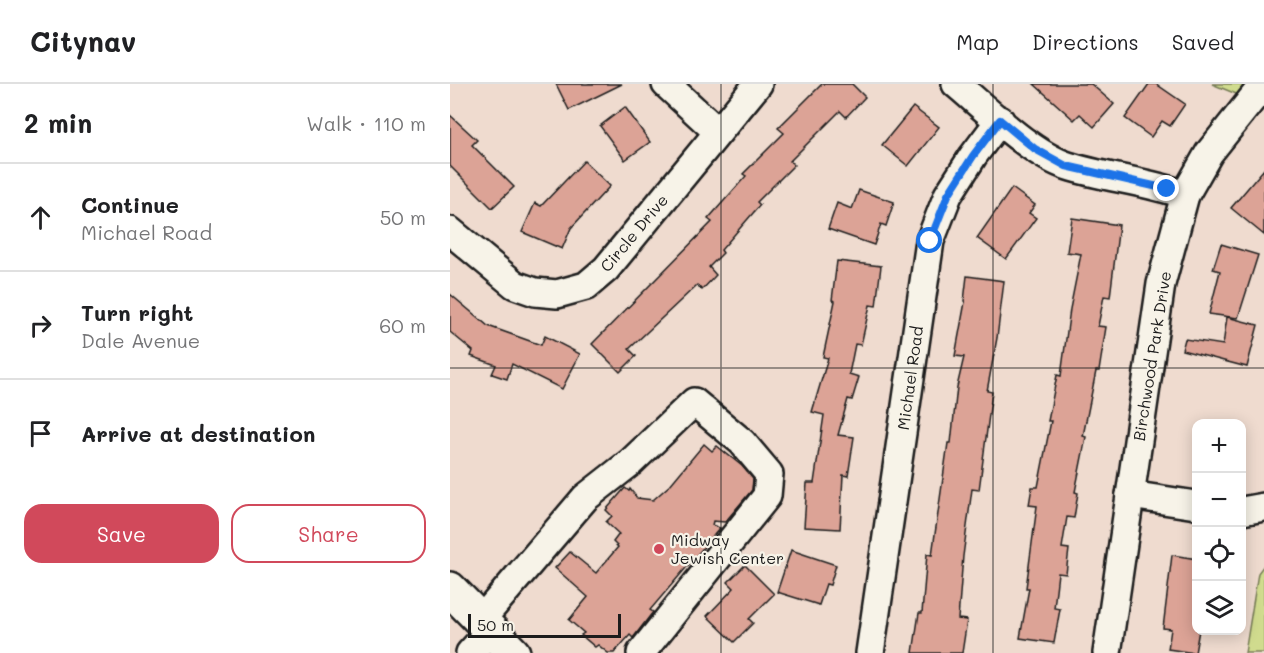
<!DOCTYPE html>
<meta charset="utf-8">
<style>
:root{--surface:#fff;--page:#f2f2f2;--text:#202124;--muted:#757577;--line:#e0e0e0;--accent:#d1495b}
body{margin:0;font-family:Mali,sans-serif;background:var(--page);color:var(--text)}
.controls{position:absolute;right:18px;bottom:18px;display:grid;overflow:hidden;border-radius:12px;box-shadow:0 3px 15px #0003}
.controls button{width:54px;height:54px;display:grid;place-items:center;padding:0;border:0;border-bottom:2px solid var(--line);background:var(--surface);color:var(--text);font:30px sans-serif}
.scale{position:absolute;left:18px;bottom:15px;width:153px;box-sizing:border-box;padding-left:6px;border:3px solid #1c1c1c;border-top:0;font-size:16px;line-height:21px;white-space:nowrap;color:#1c1c1c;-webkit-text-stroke:4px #f7f3e8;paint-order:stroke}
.stop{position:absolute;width:18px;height:18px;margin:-14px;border:4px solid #1a73e8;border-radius:50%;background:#fff}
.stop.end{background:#1a73e8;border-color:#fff;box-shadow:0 2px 6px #0008}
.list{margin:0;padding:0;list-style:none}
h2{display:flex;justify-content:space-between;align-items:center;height:78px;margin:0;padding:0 24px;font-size:26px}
h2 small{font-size:20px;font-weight:400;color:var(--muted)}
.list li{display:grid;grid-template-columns:39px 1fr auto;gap:18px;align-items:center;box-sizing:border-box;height:108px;padding:0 24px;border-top:2px solid var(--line)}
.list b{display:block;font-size:22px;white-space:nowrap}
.list p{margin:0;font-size:20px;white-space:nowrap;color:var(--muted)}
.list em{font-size:20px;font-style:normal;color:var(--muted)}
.actions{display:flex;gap:12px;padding:18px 24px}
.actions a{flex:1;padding:14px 0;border:2px solid var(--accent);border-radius:18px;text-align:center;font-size:21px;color:var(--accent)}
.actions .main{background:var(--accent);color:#fff}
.icon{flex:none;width:33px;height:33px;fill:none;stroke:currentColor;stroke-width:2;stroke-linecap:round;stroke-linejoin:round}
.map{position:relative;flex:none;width:814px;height:569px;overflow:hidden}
header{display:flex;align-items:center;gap:36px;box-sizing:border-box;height:84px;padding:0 30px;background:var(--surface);border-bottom:2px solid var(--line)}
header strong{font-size:28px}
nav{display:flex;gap:33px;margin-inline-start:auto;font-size:21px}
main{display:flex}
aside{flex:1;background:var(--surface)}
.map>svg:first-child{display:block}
.green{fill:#d0db8e;stroke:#767c55;stroke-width:1.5}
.building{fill:#dca396;stroke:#1c1c1c;stroke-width:1.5}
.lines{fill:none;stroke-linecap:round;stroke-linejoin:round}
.minor-casing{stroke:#1c1c1c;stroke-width:32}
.major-casing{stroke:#1c1c1c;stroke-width:38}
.minor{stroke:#f7f3e8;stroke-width:27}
.major{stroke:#f7f3e8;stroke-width:33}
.route{stroke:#1a73e8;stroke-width:8}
.grid{fill:none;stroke:#1c1c1c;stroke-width:1.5;stroke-opacity:0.55}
.poi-dot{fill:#d1495b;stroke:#f7f3e8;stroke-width:2}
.labels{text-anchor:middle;stroke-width:4.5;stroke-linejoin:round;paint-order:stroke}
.street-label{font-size:16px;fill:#1c1c1c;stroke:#f7f3e8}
.poi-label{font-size:16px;fill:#1c1c1c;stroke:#f7f3e8;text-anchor:start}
</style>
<header>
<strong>Citynav</strong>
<nav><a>Map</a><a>Directions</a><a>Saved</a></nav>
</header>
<main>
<aside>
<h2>2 min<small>Walk · 110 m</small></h2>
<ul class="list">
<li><svg class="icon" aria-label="ahead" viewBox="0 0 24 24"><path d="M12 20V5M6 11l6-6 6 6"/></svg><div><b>Continue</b><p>Michael Road</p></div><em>50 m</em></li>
<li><svg class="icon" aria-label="right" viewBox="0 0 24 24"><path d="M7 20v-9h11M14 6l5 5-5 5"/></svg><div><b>Turn right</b><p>Dale Avenue</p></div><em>60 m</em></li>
<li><svg class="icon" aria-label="arrive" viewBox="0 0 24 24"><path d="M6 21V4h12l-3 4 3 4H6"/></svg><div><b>Arrive at destination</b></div></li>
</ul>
<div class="actions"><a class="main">Save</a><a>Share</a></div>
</aside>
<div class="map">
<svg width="814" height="569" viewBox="0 0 814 569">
<rect width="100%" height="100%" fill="#efdbcf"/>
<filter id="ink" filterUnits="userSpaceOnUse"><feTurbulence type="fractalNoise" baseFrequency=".0167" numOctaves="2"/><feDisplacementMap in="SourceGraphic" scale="12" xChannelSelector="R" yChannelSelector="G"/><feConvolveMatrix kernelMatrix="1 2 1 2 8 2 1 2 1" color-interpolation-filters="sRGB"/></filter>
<g filter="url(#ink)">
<g class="green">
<polygon points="762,0 814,0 801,16"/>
<polygon points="814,481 814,569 795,569 808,489"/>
</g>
<g class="building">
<polygon points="106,0 172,0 119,26"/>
<polygon points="372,0 402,0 415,13 396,33 390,27 340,77 344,81 307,118 310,121 271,166 273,169 259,183 266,191 252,206 247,201 179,265 186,272 170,288 142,260 262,138 258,135 296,92 293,90 334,49 328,44"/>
<polygon points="584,0 641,0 664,20 644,43 630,30 624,36"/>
<polygon points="699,0 706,0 735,20 720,42 712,37 701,53 675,34"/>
<polygon points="175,23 200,58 175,76 150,42"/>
<polygon points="463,23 489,43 458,82 432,61"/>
<polygon points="0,31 27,56 22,61 64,103 42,124 0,82"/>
<polygon points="134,77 160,102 121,144 112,165 72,148 85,119 91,122"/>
<polygon points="814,85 814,151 781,124"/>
<polygon points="562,104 585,121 579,129 586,134 556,175 527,154"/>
<polygon points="409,106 444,118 436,142 431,140 424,161 378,145 387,119 402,125"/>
<polygon points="622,134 669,141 660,213 654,212 648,242 656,243 649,287 646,287 633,352 636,353 625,408 628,409 624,434 617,433 612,464 619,465 616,490 608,489 604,524 610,525 604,559 570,554 579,504 576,504 587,422 579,421 582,403 588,403 601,337 598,337 607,291 611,292 620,225 631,170 617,168"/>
<polygon points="771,160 808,171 788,234 759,230 770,187 763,185"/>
<polygon points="387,177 431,182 426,222 420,221 411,261 405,260 399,290 409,293 402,316 398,315 388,351 404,353 398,392 393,391 390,445 354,443 357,399 364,399 374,331 362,328 378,274 373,273 385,217 382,216"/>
<polygon points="517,192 554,197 547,254 537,307 542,308 529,406 522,405 513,472 508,535 517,536 512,569 463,569 469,529 472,529 477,470 482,471 498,359 501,359 507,303 514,273 505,272 515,218 514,217"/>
<polygon points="0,210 38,242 91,261 95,252 130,270 112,305 62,280 57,295 42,290 46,281 21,272 23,267 0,248"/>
<polygon points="777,233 808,241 797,283 732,266 735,255 773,261"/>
<polygon points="254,360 262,367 267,362 292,382 303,395 302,406 275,438 263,437 262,441 270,444 200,526 203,528 183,554 180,551 164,569 158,569 148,561 145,563 131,551 134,549 119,536 138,513 105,484 120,468 146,489 168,463 163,458 169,450 156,438 162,432 156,426 175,404 179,407 180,405 187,414 203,416 220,401"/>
<polygon points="341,466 386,481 380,501 376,500 369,521 327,508"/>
<polygon points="722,471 747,475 747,546 749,546 745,569 718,565 721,545 713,544"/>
<polygon points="295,481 324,510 299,535 303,539 284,558 257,532 284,504 278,498"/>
</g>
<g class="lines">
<defs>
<g id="minor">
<polyline points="216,0 268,48"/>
<path d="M506 0C536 25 581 70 618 82 656 94 697 97 735 111"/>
<polyline points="0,147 65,201 85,208 107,210 136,202 156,185 308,0"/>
<polyline points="680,411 746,421"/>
<polyline points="792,427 814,423"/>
<polyline points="31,536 135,414 181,378 244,318 292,358 319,390 317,412 191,569"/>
<polyline points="20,569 41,546"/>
<polyline points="420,569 480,157 498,111 523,72 550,36"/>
<polyline points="657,569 711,200 735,111 759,69 814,0"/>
</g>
<polyline id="major" points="0,505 63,569"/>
</defs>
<use href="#minor" class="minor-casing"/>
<use href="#major" class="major-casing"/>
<use href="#minor" class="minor"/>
<use href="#major" class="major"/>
</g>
</g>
<g class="lines" filter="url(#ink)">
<polyline class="route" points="480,157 498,111 523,72 550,36 585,65 616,82 717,105"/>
</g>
<path class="grid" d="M271 0V569M543 0V569M0 284H814"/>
<circle class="poi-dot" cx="209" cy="465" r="6"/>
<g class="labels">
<g class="street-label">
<text transform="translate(184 149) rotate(-50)" y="6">Circle Drive</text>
<text transform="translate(702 272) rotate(-81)" y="6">Birchwood Park Drive</text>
<text transform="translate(460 294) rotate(-82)" y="6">Michael Road</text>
</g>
<g class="poi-label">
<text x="221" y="462">Midway<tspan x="221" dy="18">Jewish Center</tspan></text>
</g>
</g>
</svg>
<div class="controls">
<button>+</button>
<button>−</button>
<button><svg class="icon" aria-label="locate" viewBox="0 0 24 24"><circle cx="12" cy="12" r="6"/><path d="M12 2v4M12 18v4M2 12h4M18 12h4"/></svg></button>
<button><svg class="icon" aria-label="layers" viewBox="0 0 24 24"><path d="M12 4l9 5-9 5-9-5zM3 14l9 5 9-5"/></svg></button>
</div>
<div class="scale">50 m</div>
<div class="stop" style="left:480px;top:157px"></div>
<div class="stop end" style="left:717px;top:105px"></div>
</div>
</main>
